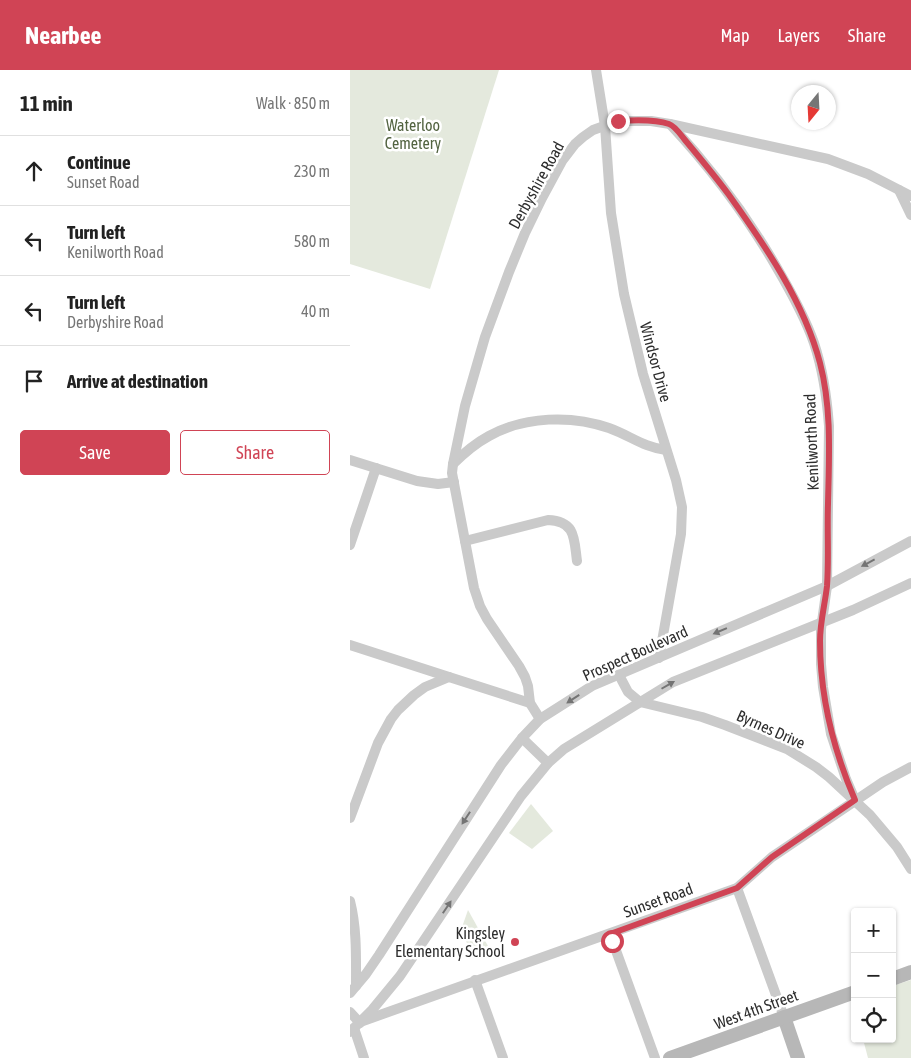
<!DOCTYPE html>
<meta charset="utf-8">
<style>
:root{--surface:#fff;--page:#f2f2f2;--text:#222;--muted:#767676;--line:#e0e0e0;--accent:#d04455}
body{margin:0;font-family:"Asap Condensed",sans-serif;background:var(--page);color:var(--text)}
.controls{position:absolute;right:15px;bottom:15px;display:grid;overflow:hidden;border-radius:5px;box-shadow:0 1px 4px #0004}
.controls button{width:45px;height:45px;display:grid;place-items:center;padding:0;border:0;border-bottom:1px solid var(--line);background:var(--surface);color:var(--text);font:25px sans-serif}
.compass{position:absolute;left:441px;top:15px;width:45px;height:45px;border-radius:50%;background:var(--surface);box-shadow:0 1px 4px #0004;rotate:198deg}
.stop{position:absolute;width:15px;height:15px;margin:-11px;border:4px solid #d04455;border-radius:50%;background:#fff}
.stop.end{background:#d04455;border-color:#fff;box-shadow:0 1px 5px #0008}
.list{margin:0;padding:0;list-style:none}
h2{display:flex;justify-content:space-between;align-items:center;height:65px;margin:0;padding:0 20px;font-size:21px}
h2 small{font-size:16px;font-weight:400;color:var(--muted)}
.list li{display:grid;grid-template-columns:32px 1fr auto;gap:15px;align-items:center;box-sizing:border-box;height:70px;padding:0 20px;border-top:1px solid var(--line)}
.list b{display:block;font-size:19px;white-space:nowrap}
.list p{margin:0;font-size:16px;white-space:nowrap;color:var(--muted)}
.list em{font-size:16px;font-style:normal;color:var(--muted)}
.actions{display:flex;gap:10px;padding:15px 20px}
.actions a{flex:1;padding:11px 0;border:1px solid var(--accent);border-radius:5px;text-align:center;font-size:18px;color:var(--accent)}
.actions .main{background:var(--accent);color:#fff}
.icon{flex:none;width:28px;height:28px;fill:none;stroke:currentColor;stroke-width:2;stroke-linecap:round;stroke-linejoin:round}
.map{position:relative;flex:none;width:561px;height:988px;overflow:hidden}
header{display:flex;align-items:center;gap:30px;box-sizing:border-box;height:70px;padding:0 25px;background:var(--accent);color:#fff}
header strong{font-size:24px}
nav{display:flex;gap:28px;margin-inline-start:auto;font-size:18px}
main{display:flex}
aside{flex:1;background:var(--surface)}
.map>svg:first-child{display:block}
.green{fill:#e4e9dd}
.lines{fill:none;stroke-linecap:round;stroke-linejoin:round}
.street{stroke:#cacaca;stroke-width:10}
.secondary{stroke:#b7b7b7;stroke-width:14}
.oneway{fill:#747474}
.route{stroke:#d04455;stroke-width:6}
.poi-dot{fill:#d04455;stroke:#fff;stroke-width:2}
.labels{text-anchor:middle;stroke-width:5;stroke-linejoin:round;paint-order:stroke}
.park-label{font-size:16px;fill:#526340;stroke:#fff}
.street-label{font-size:16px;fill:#2d2d2d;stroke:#fff}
.poi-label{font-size:16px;fill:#2d2d2d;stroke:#fff;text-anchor:end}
</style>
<header>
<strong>Nearbee</strong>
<nav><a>Map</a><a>Layers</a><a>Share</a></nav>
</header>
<main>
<aside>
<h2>11 min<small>Walk · 850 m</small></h2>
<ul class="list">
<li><svg class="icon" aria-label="ahead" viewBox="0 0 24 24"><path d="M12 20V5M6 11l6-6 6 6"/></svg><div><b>Continue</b><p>Sunset Road</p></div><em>230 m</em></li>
<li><svg class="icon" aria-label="left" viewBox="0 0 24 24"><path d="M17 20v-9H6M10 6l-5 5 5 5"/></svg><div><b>Turn left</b><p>Kenilworth Road</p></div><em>580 m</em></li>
<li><svg class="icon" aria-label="left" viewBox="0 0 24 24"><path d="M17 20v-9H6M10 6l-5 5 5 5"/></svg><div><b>Turn left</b><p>Derbyshire Road</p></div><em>40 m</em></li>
<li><svg class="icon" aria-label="arrive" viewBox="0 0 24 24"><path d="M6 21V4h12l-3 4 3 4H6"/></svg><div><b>Arrive at destination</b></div></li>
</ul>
<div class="actions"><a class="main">Save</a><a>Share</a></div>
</aside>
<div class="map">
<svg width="561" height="988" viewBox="0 0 561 988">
<rect width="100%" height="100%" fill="#fff"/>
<g class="green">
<polygon points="0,0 149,0 80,219 0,194"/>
<polygon points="181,734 203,761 182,779 159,763"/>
<polygon points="118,840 138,876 122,884 111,860"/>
<polygon points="561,910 561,988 518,988 513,969 542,969 542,916"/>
</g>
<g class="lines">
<g class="street">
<polyline points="246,0 255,56 261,143 274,224 293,304 326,410 332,437 331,464 309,588"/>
<path d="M320 54C361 98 397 146 427 198 441 222 455 247 464 273 473 300 477 328 479 356L477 516 471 559V594L473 617 481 664 496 709 505 730"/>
<polyline points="549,120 561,145"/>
<polyline points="0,390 67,411 88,414 104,412"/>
<path d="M103 394C114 383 126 373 139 366 175 346 222 345 259 358 281 366 293 377 316 380"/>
<path d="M115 471 198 450C226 451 224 469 227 491"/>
<polyline points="0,475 26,398"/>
<polyline points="0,575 99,607"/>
<polyline points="269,605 278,622 290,632 352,647 375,655 437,679 466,697 479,707 520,745 547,777 561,799"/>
<polyline points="190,649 180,633 178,616 175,607 169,596 137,549 130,536 124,518 102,403 103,394 115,336 135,267 159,202 175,163 192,128 212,91 225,74 233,67 243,60 268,51 301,51 320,54 478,89 518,104 561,126"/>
<polyline points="172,668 198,693"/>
<polyline points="0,748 28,673 41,649 48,640 64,625 75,617 99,607 180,633"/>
<polyline points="387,818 434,947"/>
<path d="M0 831C7 859 6 887 6 916"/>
<polyline points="260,864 305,988"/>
<polyline points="125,910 153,988"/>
<polyline points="0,923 16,904 29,885 151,695 172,668 190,649 242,616 477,516 561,471"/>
<polyline points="0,942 10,953"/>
<polyline points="13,951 387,818 422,787 533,712 561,697"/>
<polyline points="4,958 14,988"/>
<polyline points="0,962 22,940 50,906 171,726 198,693 214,679 323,612 503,540 561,513"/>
</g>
<g class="secondary">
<polyline points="542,909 561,902"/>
<polyline points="434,947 448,988"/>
<polyline points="320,988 505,922"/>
</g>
</g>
<defs><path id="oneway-solid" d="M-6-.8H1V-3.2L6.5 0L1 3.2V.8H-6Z" transform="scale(1.25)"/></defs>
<g class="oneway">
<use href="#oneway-solid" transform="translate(518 493) rotate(152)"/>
<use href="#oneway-solid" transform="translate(370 561) rotate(157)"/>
<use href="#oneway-solid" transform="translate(318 615) rotate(-30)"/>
<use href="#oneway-solid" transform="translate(223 629) rotate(147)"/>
<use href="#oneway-solid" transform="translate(116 748) rotate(123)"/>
<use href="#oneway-solid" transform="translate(97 837) rotate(-56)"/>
</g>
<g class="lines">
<path class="route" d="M262 871 260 864 387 818 422 787 505 730C483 679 470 626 470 571 470 552 475 534 477 516 479 489 477 461 478 434 479 387 482 339 470 293 454 232 416 177 379 125 365 106 350 88 335 70 331 65 325 56 319 54 305 49 282 50 268 51"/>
</g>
<circle class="poi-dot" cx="165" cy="872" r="5"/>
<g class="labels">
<g class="park-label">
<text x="63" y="61">Waterloo<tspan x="63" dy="18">Cemetery</tspan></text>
</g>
<g class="street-label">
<text transform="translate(186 115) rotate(-61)" y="6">Derbyshire Road</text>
<text transform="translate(306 292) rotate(75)" y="6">Windsor Drive</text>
<text transform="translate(461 372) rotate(-92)" y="6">Kenilworth Road</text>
<text transform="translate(285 583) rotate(-24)" y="6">Prospect Boulevard</text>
<text transform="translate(421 659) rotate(24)" y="6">Byrnes Drive</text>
<text transform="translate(308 830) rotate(-20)" y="6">Sunset Road</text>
<text transform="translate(406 939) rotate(-20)" y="6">West 4th Street</text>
</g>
<g class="poi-label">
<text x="155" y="869">Kingsley<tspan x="155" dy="18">Elementary School</tspan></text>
</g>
</g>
</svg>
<div class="controls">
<button>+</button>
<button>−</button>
<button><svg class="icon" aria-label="locate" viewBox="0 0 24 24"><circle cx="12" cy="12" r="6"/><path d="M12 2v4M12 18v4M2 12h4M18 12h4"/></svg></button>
</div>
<svg class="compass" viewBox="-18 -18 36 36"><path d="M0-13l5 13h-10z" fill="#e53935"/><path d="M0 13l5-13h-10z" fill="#767676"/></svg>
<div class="stop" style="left:262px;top:871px"></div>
<div class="stop end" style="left:268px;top:51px"></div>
</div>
</main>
